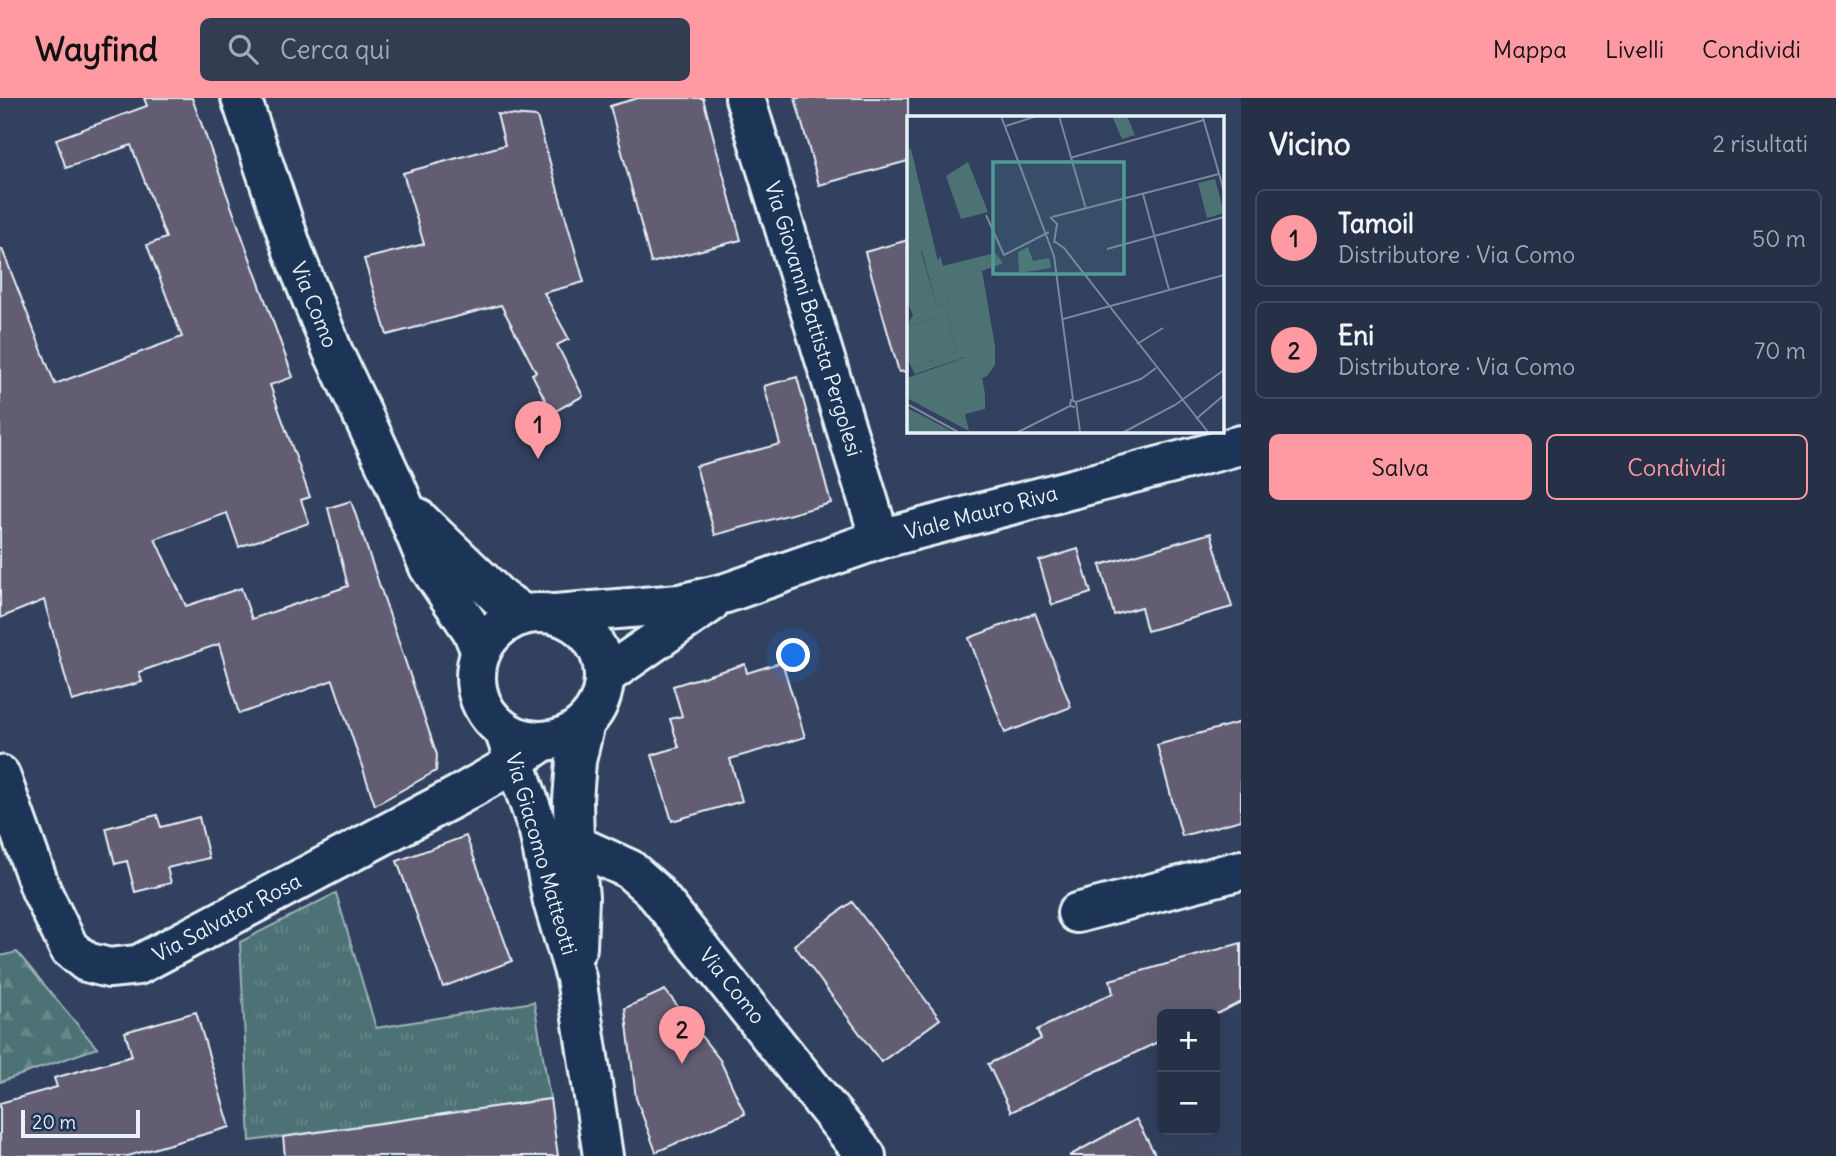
<!DOCTYPE html>
<html lang="it">
<meta charset="utf-8">
<style>
:root{--surface:#263147;--page:#323d52;--text:#f1f3f6;--muted:#a4a9b4;--line:#424c60;--accent:#ff9aa2}
body{margin:0;font-family:Delius,sans-serif;background:var(--page);color:var(--text)}
.controls{position:absolute;right:21px;bottom:21px;display:grid;overflow:hidden;border-radius:10px;box-shadow:0 7px 28px #0002}
.controls button{width:63px;height:63px;display:grid;place-items:center;padding:0;border:0;border-bottom:2px solid var(--line);background:var(--surface);color:var(--text);font:35px sans-serif}
.scale{position:absolute;left:21px;bottom:18px;width:119px;box-sizing:border-box;padding-left:7px;border:4px solid #e8f1f8;border-top:0;font-size:19px;line-height:24px;white-space:nowrap;color:#e8f1f8;-webkit-text-stroke:5px #1d3557;paint-order:stroke}
.you{position:absolute;left:794px;top:558px;width:24px;height:24px;margin:-18px;border:5px solid #fff;border-radius:50%;background:#1a73e8;box-shadow:0 0 0 10px #1a73e833}
.badge{display:grid;place-items:center;width:46px;height:46px;border-radius:50%;background:var(--accent);color:#111;font-size:23px;font-weight:700}
.pin{position:absolute;translate:-50% -58px;filter:drop-shadow(0 2px 4px #0008)}
.pin::after{content:'';position:absolute;top:37px;width:24px;height:21px;background:inherit;clip-path:polygon(0 0,100% 0,50% 100%)}
.list{margin:0;padding:0;list-style:none}
h2{display:flex;justify-content:space-between;align-items:center;height:91px;margin:0;padding:0 28px;font-size:30px}
h2 small{font-size:23px;font-weight:400;color:var(--muted)}
.list li{display:grid;grid-template-columns:46px 1fr auto;gap:21px;align-items:center;box-sizing:border-box;height:98px;margin:0 14px 14px;padding:0 14px;border:2px solid var(--line);border-radius:10px}
.list b{display:block;font-size:26px;white-space:nowrap}
.list p{margin:0;font-size:23px;white-space:nowrap;color:var(--muted)}
.list em{font-size:23px;font-style:normal;color:var(--muted)}
.actions{display:flex;gap:14px;padding:21px 28px}
.actions a{flex:1;padding:16px 0;border:2px solid var(--accent);border-radius:10px;text-align:center;font-size:24px;color:var(--accent)}
.actions .main{background:var(--accent);color:#111}
.icon{flex:none;width:38px;height:38px;fill:none;stroke:currentColor;stroke-width:2;stroke-linecap:round;stroke-linejoin:round}
.map{position:relative;flex:none;width:1241px;height:1058px;overflow:hidden}
header{display:flex;align-items:center;gap:42px;box-sizing:border-box;height:98px;padding:0 35px;background:var(--accent);color:#111}
header strong{font-size:33px}
nav{display:flex;gap:38px;margin-inline-start:auto;font-size:24px}
.search{width:490px;height:63px;background:var(--page);display:flex;align-items:center;gap:18px;box-sizing:border-box;padding:0 24px;border-radius:10px;color:var(--muted);font-size:26px}
main{display:flex}
aside{flex:1;background:var(--surface)}
.map>svg:first-child{display:block}
.grass{fill:url(#grass-tufts);stroke:#9ab2b6;stroke-width:2}
.forest{fill:url(#forest-firs);stroke:#9ab2b6;stroke-width:2}
.building{fill:#625d72;stroke:#e8f1f8;stroke-width:2}
.lines{fill:none;stroke-linecap:round;stroke-linejoin:round}
.street-casing{stroke:#e8f1f8;stroke-width:44}
.secondary-casing{stroke:#e8f1f8;stroke-width:44}
.street{stroke:#1d3557;stroke-width:38}
.secondary{stroke:#1d3557;stroke-width:38}
.labels{text-anchor:middle;stroke-width:5;stroke-linejoin:round;paint-order:stroke}
.street-label{font-size:21px;fill:#e8f1f8;stroke:#1d3557}
.inset-road{fill:none;stroke:#7b879c;stroke-width:2}
.view{fill:#509b97;fill-opacity:0.15;stroke:#509b97;stroke-width:3.5}
.inset-edge{fill:none;stroke:#e8f1f8;stroke-width:3.5}
</style>
<header>
<strong>Wayfind</strong>
<div class="search"><svg class="icon" aria-label="search" viewBox="0 0 24 24"><circle cx="10" cy="10" r="6"/><path d="M15 15l6 6"/></svg>Cerca qui</div>
<nav><a>Mappa</a><a>Livelli</a><a>Condividi</a></nav>
</header>
<main>
<div class="map">
<svg width="1241" height="1058" viewBox="0 0 1241 1058">
<defs>
<pattern id="grass-tufts" width="24" height="20" patternUnits="userSpaceOnUse" patternTransform="scale(1.75)"><rect width="24" height="20" fill="#4d7274"/><path d="M3 7l-1-3M5 7V3M7 7l1-3M15 17l-1-3M17 17v-4M19 17l1-3" fill="none" stroke="#678789"/></pattern>
<pattern id="forest-firs" width="22" height="20" patternUnits="userSpaceOnUse" patternTransform="scale(1.75)"><rect width="22" height="20" fill="#4d7274"/><path d="M5 1l3.5 6h-7zM16 11l3.5 6h-7z" fill="#678789"/></pattern>
</defs>
<rect width="100%" height="100%" fill="#32415f"/>
<filter id="ink" filterUnits="userSpaceOnUse"><feTurbulence type="fractalNoise" baseFrequency=".0143" numOctaves="2"/><feDisplacementMap in="SourceGraphic" scale="14" xChannelSelector="R" yChannelSelector="G"/><feConvolveMatrix kernelMatrix="1 2 1 2 8 2 1 2 1" color-interpolation-filters="sRGB"/></filter>
<g filter="url(#ink)">
<polygon class="grass" points="336,795 376,930 534,904 550,1001 250,1043 240,844"/>
<polygon class="forest" points="17,854 97,950 0,984 0,858"/>
<g class="building">
<polygon points="144,0 192,0 293,279 270,287 310,399 301,402 309,425 239,449 227,415 155,441 186,508 241,490 252,521 348,488 328,410 351,403 437,657 436,673 375,707 333,582 239,616 219,546 139,574 142,584 72,603 44,502 0,520 0,151 2,151 55,286 182,239 147,147 166,140 131,47 66,70 56,41 147,8"/>
<polygon points="638,0 703,0 741,142 651,165 610,8"/>
<polygon points="795,0 908,0 908,63 819,87"/>
<polygon points="497,16 537,19 584,184 544,195 569,241 557,247 583,298 552,315 532,276 536,274 501,207 387,237 364,161 424,146 403,75 505,47"/>
<polygon points="908,142 908,273 899,274 865,154"/>
<polygon points="797,279 831,405 715,437 696,368 780,346 764,288"/>
<polygon points="1211,435 1232,509 1147,533 1141,509 1114,517 1100,467"/>
<polygon points="1078,451 1091,495 1052,507 1039,463"/>
<polygon points="1035,515 1071,609 1005,635 969,540"/>
<polygon points="782,564 805,639 730,661 742,703 672,723 652,657 679,649 670,621 682,618 673,588 745,566 747,575"/>
<polygon points="1241,624 1241,722 1182,738 1157,647"/>
<polygon points="157,717 161,729 199,719 209,760 167,770 171,785 135,794 127,763 115,766 106,730"/>
<polygon points="466,738 512,863 443,889 397,763"/>
<polygon points="852,804 940,921 881,964 794,847"/>
<polygon points="1241,845 1241,904 1215,917 1162,916 1162,942 1011,1014 988,966 1041,941 1037,932 1113,895 1110,882"/>
<polygon points="665,892 720,962 745,1016 656,1054 636,1000 625,910"/>
<polygon points="196,914 230,1029 128,1058 0,1058 0,1005 57,989 54,980 132,958 125,934"/>
<polygon points="550,1001 558,1058 285,1058 283,1039"/>
<polygon points="1136,1021 1156,1058 1069,1058"/>
</g>
<g class="lines">
<defs>
<g id="street">
<polyline points="745,0 880,441"/>
<polyline points="555,516 680,506 726,495 880,441 1241,347"/>
<polyline points="605,578 709,506"/>
<polyline points="0,677 41,792 69,850 86,864 109,870 138,867 459,697 499,674 542,644"/>
<polyline points="574,746 629,771 654,793 866,1058"/>
<polyline points="1077,815 1241,772"/>
</g>
<g id="secondary">
<polyline points="241,0 294,156 333,254 394,384 429,469 472,532 481,554"/>
<polyline points="416,419 499,499 523,516"/>
<circle cx="540" cy="579" r="64"/>
<polyline points="504,632 539,733 553,804 576,880 603,1058"/>
<polyline points="577,850 579,799 574,746 573,702 576,663 585,625"/>
</g>
</defs>
<use href="#street" class="street-casing"/>
<use href="#secondary" class="secondary-casing"/>
<use href="#street" class="street"/>
<use href="#secondary" class="secondary"/>
</g>
</g>
<g class="labels">
<g class="street-label">
<text transform="translate(314 207) rotate(68)" y="7">Via Como</text>
<text transform="translate(813 221) rotate(73)" y="7">Via Giovanni Battista Pergolesi</text>
<text transform="translate(981 415) rotate(-15)" y="7">Viale Mauro Riva</text>
<text transform="translate(541 756) rotate(74)" y="7">Via Giacomo Matteotti</text>
<text transform="translate(227 820) rotate(-28)" y="7">Via Salvator Rosa</text>
<text transform="translate(732 888) rotate(51)" y="7">Via Como</text>
</g>
</g>
<g transform="translate(907 18)">
<rect width="317" height="317" fill="#32415f"/>
<path d="M205 0H220L228 19 215 23ZM4 33 41 187 30 191 15 135 0 139V34ZM61 46 81 96 54 103 39 60ZM308 63 317 97 300 102 291 67ZM121 131 126 145 142 142 144 152 112 157 111 136ZM41 199 49 236 5 252 0 243V210ZM59 241 75 262 78 278V293L58 298 62 315 0 282V262ZM0 292 18 301 46 316H0Z" fill="#4d7274"/>
<path d="M14 135 30 191 41 187 30 147 33 140 36 150 88 137 96 147 75 155 88 230V249L80 260 75 262 58 241 8 258 5 252 49 236 41 199 0 210 6 199 0 186V139Z" fill="#4d7274"/>
<path class="inset-road" d="M94 0 147 140 166 284M152 0 179 93M296 2 317 75M99 10 130 0M163 42 297 4M236 78 262 174M79 99 97 139 142 116M143 101 150 108 147 127M145 101 312 58M147 125 157 132 301 316M200 133 317 101M156 203 317 159M230 228 256 212M169 286 234 263 249 252M0 288 51 316M168 291 163 290 164 284 169 286 173 316M289 303 317 279M111 316 163 290M217 316 268 289 317 254"/>
<path class="view" d="M86 46H217V158H86Z"/>
<rect width="317" height="317" class="inset-edge"/>
</g>
</svg>
<div class="controls">
<button>+</button>
<button>−</button>
</div>
<div class="scale">20 m</div>
<div class="you"></div>
<div class="pin badge" style="left:538px;top:361px">1</div>
<div class="pin badge" style="left:682px;top:966px">2</div>
</div>
<aside>
<h2>Vicino<small>2 risultati</small></h2>
<ul class="list">
<li><span class="badge">1</span><div><b>Tamoil</b><p>Distributore · Via Como</p></div><em>50 m</em></li>
<li><span class="badge">2</span><div><b>Eni</b><p>Distributore · Via Como</p></div><em>70 m</em></li>
</ul>
<div class="actions"><a class="main">Salva</a><a>Condividi</a></div>
</aside>
</main>
